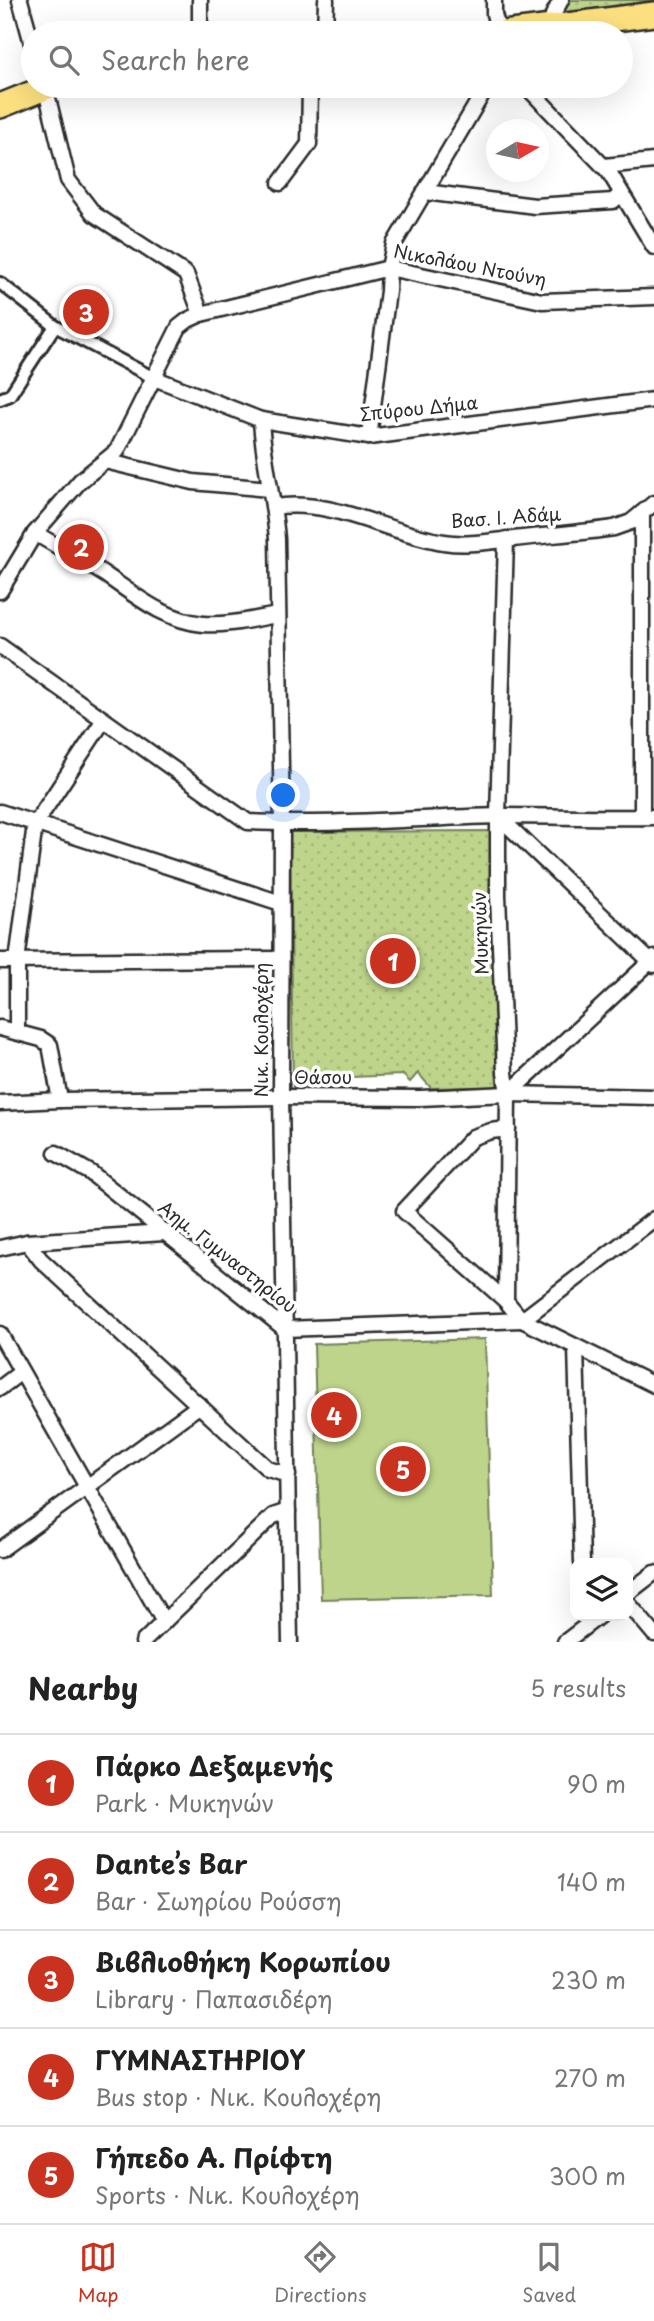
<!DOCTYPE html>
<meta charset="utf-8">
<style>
:root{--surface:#fff;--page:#f6f6f6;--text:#222;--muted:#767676;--line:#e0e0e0;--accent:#c8321e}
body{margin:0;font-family:"Playpen Sans",sans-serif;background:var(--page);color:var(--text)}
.controls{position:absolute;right:21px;bottom:21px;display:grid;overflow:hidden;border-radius:14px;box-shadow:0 7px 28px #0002}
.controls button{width:63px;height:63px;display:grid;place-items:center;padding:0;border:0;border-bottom:2px solid var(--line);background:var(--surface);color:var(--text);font:35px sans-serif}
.compass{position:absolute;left:486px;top:119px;width:63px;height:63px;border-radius:50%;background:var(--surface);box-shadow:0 7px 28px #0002;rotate:81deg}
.you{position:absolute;left:284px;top:796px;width:24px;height:24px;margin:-18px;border:5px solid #fff;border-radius:50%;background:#1a73e8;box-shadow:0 0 0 10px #1a73e833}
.badge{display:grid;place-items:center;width:46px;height:46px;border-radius:50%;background:var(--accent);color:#fff;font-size:23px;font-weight:700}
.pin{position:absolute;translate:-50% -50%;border:4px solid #fff;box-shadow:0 2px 7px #0006}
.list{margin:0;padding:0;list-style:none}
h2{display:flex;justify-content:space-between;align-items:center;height:91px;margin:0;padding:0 28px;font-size:30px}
h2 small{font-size:23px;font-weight:400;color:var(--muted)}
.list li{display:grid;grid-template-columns:46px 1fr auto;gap:21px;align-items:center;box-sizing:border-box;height:98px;padding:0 28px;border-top:2px solid var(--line)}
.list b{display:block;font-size:26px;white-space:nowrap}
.list p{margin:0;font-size:23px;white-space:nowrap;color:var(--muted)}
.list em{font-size:23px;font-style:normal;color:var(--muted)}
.icon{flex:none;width:38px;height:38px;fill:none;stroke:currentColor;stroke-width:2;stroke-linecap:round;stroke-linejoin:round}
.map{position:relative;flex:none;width:654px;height:1642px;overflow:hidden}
.search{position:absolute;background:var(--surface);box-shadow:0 7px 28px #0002;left:21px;right:21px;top:21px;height:77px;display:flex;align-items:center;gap:18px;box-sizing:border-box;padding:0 24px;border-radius:38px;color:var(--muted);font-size:26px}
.sheet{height:581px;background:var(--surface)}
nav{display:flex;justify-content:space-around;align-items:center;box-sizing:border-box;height:98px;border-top:2px solid var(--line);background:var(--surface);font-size:19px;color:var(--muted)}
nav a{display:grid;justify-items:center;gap:4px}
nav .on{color:var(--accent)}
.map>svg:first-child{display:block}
.park{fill:url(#park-dots);stroke:#74805a;stroke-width:2}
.garden{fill:#bdd48a;stroke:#74805a;stroke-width:2}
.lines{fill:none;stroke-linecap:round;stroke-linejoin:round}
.pedestrian-casing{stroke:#2b2b2b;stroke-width:16}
.minor-casing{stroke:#2b2b2b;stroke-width:19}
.primary-casing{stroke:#2b2b2b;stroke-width:28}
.pedestrian{stroke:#fff;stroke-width:10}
.minor{stroke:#fff;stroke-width:14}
.primary{stroke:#fce080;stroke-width:23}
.labels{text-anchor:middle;stroke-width:7;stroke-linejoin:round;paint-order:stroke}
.street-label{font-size:18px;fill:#2b2b2b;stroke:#fff}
</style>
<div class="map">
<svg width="654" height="1642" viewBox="0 0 654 1642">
<defs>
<pattern id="park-dots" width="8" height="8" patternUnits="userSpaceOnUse" patternTransform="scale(1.75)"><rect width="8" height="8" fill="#bdd48a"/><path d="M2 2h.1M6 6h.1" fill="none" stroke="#a3b677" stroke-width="1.8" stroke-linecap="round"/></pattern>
</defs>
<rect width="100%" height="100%" fill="#fff"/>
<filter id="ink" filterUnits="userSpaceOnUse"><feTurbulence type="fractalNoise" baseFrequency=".0143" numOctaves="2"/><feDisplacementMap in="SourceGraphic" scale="14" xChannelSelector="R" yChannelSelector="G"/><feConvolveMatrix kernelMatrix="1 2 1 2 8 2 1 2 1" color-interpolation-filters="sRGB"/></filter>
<g filter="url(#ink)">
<g class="park">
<polygon points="566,0 654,0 654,8 562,15"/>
<polygon points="490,831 497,1089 472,1087 431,1088 418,1073 410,1082 403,1075 325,1078 318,1086 293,1087 290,832"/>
</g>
<polygon class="garden" points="485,1339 493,1595 321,1599 314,1344"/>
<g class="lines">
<defs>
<g id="pedestrian">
<polyline points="0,283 55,326 154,378"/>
<polyline points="0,399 10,395 55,326"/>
</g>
<g id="minor">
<polyline points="20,0 33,47"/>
<polyline points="494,0 494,14 499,33"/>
<polyline points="554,28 553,15 561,0"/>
<polyline points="200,33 200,0"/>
<polyline points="325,33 326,0"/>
<polyline points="45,86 68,180 94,214 186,274 201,314"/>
<polyline points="526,86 609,172 654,247"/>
<polyline points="604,166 654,161"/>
<polyline points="280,183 309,144 310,86"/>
<polyline points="425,192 535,206 613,201 621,194"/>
<polyline points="154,378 261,420 369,437 654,400"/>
<path d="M261 420C263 460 274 499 277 539L282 824 281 1097 290 1642"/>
<polyline points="369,437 388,291 389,268 394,244 487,86"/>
<polyline points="105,461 193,482 269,489"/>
<path d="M274 507C335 498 386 533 444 542 467 546 491 541 513 539 547 535 581 533 614 528L631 522 654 503"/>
<path d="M35 533C58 547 81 559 104 574 135 595 164 620 203 624 227 626 254 619 277 615"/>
<polyline points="506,539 498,816 498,895 505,1073 508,1094 506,1301 522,1320 654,1385"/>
<polyline points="0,591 35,533 80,481 117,451 179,327 188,320 201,314 389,268 542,301 654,297"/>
<path d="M0 646 248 822C331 826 415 818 499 816 551 816 602 818 654 817"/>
<polyline points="0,812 281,903"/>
<polyline points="498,816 654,965"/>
<polyline points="642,817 642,513"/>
<polyline points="0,961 281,959"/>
<polyline points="0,1028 41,1039 50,1045 60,1100 281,1097 420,1098 508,1094 654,1097"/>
<polyline points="17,1031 17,961 35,824 103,721"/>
<polyline points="508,1094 654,958"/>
<polyline points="0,1103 60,1100"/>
<polyline points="56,1153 91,1173 285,1329 522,1320"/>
<polyline points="27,1242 41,1260 268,1469 288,1475"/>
<polyline points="0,1248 27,1242 164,1233"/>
<polyline points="506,1301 404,1211 473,1137 491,1131 508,1129"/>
<polyline points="522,1320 654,1219"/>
<polyline points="0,1334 164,1622"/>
<polyline points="576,1347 582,1563"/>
<polyline points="0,1388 21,1372"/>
<polyline points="0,1550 200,1405"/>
<polyline points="628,1593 654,1573"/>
<polyline points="628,1603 654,1634"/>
<polyline points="143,1642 273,1516 288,1511"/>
<polyline points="565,1642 599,1616"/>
</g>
<g id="primary">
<polyline points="504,33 654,14"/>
<polyline points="0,106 50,86"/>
</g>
</defs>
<use href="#pedestrian" class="pedestrian-casing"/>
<use href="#minor" class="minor-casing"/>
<use href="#primary" class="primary-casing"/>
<use href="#pedestrian" class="pedestrian"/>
<use href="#minor" class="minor"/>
<use href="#primary" class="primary"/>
</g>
</g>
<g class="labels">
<g class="street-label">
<text transform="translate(470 266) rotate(11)" y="6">Νικολάου Ντούνη</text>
<text transform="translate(419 409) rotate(-6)" y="6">Σπύρου Δήμα</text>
<text transform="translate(506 518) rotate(-4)" y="6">Βασ. Ι. Αδάμ</text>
<text transform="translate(481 933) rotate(-92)" y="6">Μυκηνών</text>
<text transform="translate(262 1030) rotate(-90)" y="6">Νικ. Κουλοχέρη</text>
<text x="323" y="1084">Θάσου</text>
<text transform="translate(227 1257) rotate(38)" y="6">Αημ. Γυμναστηρίου</text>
</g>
</g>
</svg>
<div class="controls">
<button><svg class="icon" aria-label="layers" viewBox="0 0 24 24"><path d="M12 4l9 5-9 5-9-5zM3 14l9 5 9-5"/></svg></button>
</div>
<svg class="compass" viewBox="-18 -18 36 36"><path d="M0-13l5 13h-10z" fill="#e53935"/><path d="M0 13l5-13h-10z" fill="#767676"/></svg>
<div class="you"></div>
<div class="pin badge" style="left:393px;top:961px">1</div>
<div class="pin badge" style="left:81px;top:547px">2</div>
<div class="pin badge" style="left:86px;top:312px">3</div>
<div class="pin badge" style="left:334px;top:1415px">4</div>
<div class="pin badge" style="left:403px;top:1469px">5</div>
<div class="search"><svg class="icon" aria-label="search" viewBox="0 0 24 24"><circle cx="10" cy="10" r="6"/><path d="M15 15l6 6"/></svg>Search here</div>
</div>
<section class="sheet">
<h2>Nearby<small>5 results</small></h2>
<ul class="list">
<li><span class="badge">1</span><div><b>Πάρκο Δεξαμενής</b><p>Park · Μυκηνών</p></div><em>90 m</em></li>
<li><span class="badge">2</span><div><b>Dante’s Bar</b><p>Bar · Σωηρίου Ρούσση</p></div><em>140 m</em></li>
<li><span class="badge">3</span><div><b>Βιβλιοθήκη Κορωπίου</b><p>Library · Παπασιδέρη</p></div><em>230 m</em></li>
<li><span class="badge">4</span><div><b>ΓΥΜΝΑΣΤΗΡΙΟΥ</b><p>Bus stop · Νικ. Κουλοχέρη</p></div><em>270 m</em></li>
<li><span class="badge">5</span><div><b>Γήπεδο Α. Πρίφτη</b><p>Sports · Νικ. Κουλοχέρη</p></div><em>300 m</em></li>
</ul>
</section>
<nav>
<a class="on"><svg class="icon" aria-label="map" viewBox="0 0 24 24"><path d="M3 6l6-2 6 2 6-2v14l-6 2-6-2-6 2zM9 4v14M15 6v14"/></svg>Map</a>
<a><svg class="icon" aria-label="directions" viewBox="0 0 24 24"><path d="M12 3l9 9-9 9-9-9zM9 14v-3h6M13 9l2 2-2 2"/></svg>Directions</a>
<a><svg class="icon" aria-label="saved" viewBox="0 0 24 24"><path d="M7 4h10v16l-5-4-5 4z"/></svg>Saved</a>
</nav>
